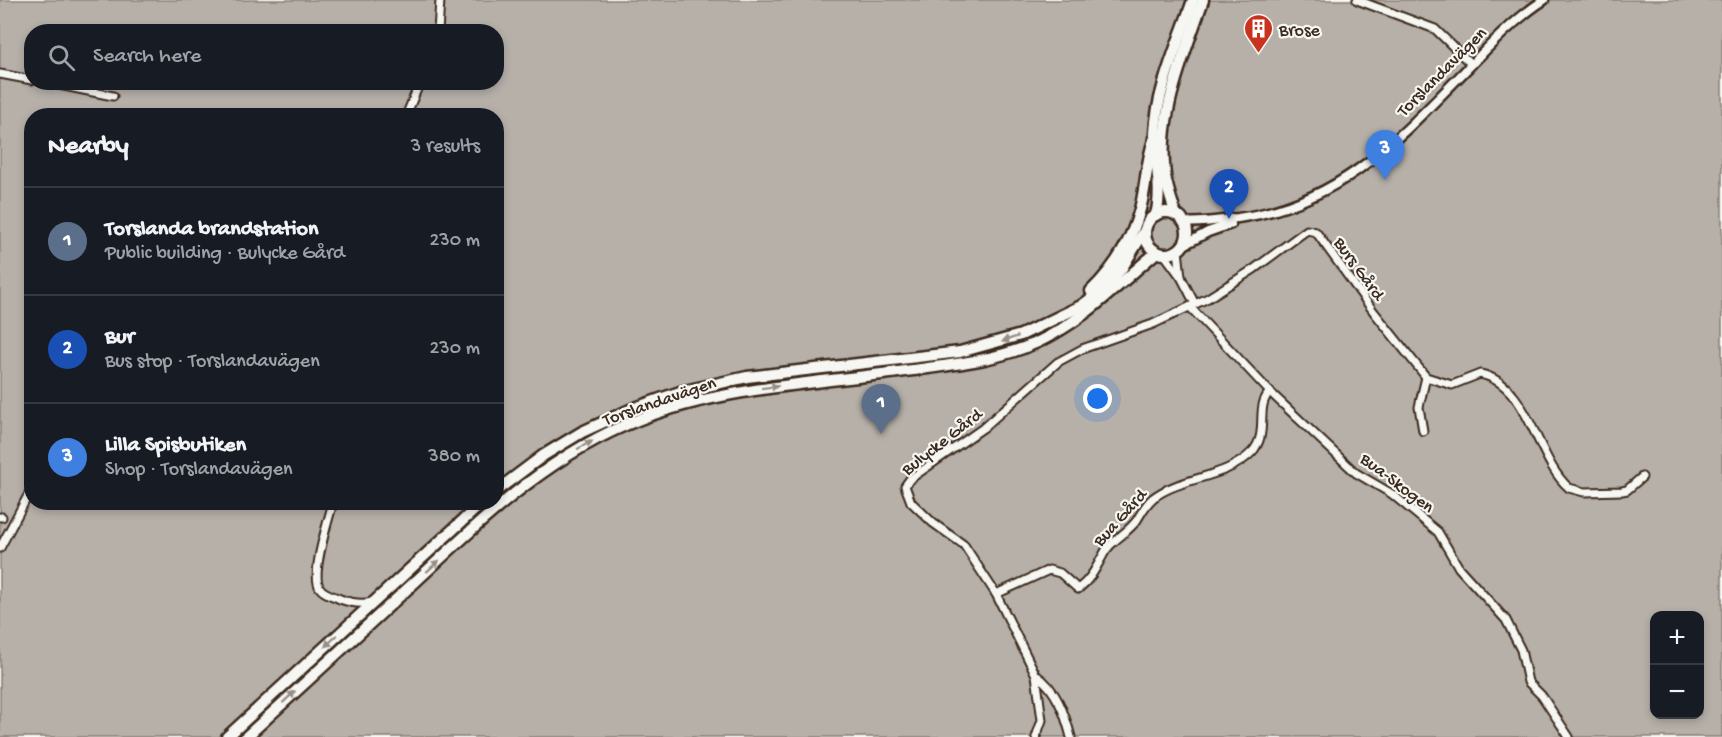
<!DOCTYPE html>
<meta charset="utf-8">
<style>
:root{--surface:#171b24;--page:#20242c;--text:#f1f3f6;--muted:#9ea1a6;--line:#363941;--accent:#1a73e8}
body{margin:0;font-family:"Gochi Hand",sans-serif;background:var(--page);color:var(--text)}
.controls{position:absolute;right:18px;bottom:18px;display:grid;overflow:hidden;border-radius:12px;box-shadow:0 3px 9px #0003}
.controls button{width:54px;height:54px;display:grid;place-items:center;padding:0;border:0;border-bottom:2px solid var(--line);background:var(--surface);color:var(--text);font:30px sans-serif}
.you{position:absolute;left:1098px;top:399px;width:21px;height:21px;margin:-15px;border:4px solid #fff;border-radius:50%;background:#1a73e8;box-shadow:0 0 0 9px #1a73e833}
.badge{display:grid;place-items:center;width:39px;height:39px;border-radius:50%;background:var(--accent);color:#fff;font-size:20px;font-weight:700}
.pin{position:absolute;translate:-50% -50px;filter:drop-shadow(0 2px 3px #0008)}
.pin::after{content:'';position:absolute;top:32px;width:21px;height:18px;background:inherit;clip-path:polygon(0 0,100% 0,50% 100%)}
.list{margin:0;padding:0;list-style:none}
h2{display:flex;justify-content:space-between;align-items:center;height:78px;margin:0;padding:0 24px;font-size:26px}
h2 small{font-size:20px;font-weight:400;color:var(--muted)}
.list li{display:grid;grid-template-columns:39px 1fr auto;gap:18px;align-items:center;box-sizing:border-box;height:108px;padding:0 24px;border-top:2px solid var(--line)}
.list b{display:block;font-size:22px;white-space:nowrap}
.list p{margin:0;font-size:20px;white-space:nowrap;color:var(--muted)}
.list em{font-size:20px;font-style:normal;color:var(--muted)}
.icon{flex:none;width:33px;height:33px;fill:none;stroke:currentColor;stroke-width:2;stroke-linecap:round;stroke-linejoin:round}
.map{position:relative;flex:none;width:1722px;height:737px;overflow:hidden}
.search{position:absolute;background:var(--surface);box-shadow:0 3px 9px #0003;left:24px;top:24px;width:480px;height:66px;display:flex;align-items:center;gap:15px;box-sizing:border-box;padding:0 21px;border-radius:24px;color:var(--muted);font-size:22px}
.panel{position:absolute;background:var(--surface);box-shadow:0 3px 9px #0003;left:24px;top:108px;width:480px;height:402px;border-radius:24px}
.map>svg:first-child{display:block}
.water{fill:#b6b0a9;stroke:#857a71;stroke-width:1.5;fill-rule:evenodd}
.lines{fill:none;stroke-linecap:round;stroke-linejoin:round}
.minor-casing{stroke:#3b2a1e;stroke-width:11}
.tertiary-casing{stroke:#3b2a1e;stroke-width:13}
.primary-casing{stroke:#3b2a1e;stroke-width:15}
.minor{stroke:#f6f6f2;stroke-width:7}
.tertiary{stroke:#f6f6f2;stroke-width:8}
.primary{stroke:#f6f6f2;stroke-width:10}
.oneway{fill:#989088}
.labels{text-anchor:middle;stroke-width:4.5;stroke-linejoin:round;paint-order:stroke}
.poi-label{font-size:18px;fill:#3b2a1e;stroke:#f6f6f2;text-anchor:start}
.street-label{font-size:18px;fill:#3b2a1e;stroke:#f6f6f2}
</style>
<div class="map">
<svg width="1722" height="737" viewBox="0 0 1722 737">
<rect width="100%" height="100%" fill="#f6f6f2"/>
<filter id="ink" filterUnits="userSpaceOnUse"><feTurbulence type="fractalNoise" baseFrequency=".0167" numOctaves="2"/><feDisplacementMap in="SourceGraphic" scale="12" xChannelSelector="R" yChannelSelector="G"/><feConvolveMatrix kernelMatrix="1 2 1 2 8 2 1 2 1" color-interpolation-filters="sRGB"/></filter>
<g filter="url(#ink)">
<path class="water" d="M0 0H1722V737H0ZM32 32H496V82H32ZM32 116H496V502H32ZM1654 616H1700V714H1654Z"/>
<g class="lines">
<defs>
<g id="minor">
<polyline points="1357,0 1435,29 1471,64"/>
<polyline points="438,32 440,0"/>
<polyline points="0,74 32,80"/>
<polyline points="44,82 113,96"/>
<polyline points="406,116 420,82"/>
<polyline points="1178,250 1181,277 1195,304"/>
<polyline points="1164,254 1181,277"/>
<polyline points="1190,307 1270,392 1356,473 1392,494 1438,532 1459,568 1506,620 1521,650 1528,682 1542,696 1569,737"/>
<path d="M1426 377 1452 385 1480 374C1530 384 1535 458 1569 488L1584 492 1622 491 1627 490 1642 477"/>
<path d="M333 502C329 519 310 575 320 588 324 594 334 596 340 599 351 603 361 605 372 602"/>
<polyline points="0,517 2,517"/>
<polyline points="0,548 32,488"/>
<path d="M996 594 1049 570 1060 573 1078 589C1090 580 1095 570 1102 557 1109 541 1127 534 1137 520 1142 512 1145 505 1153 498 1182 476 1226 479 1252 452 1270 433 1254 407 1270 392"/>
<path d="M1036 675C1056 688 1065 714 1071 737"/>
<polyline points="1036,737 1042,720 1036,675 996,594 964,545 933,523 911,502 905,486 910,479 983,428 1058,362 1082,349 1153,324 1208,298 1254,269 1307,230 1316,232 1374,312 1426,377 1419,407 1423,431"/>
</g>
<g id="tertiary">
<path d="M1183 222C1203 224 1219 220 1238 218 1340 204 1398 139 1466 70 1491 44 1515 19 1544 0"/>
<polyline points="1182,246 1208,232 1231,224"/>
</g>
<g id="primary">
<circle cx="1166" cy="233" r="21"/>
<path d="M1156 215C1163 188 1154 160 1155 133 1157 88 1179 42 1193 0"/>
<path d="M1176 215C1172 202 1167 189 1165 175 1157 115 1184 56 1203 0"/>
<path d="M1091 291C1119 264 1138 229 1144 190 1147 173 1148 157 1154 140"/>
<polyline points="496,491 544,455 582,432 632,409 680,392 747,377 960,352 1021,335 1081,306 1100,292 1122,268 1145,230"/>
<polyline points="227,737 483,502"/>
<path d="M246 737C302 685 359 633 416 581 484 518 551 453 640 419 728 386 821 383 913 370 956 364 998 360 1038 342 1085 320 1117 285 1157 252"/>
</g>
</defs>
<use href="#minor" class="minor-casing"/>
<use href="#tertiary" class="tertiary-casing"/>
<use href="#primary" class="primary-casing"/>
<use href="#minor" class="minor"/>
<use href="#tertiary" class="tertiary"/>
<use href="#primary" class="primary"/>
</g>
<defs><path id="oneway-solid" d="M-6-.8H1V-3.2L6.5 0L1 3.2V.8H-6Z" transform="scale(1.5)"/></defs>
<g class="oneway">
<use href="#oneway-solid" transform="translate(1010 339) rotate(161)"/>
<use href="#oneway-solid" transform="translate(770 387) rotate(-7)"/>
<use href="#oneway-solid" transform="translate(585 445) rotate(-28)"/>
<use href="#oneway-solid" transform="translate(433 566) rotate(-42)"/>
<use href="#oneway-solid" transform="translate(331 641) rotate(137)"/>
<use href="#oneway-solid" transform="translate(289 697) rotate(-43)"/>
</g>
</g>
<defs>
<symbol id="building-pin" viewBox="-11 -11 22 30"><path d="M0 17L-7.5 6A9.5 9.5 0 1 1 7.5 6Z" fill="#c8321e" stroke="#f6f6f2"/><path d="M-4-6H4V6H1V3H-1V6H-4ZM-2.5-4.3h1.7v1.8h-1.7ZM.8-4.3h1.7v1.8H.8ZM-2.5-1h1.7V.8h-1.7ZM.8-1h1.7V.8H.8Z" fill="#fff"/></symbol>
</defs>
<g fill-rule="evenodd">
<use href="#building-pin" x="1242" y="12" width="33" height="45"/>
</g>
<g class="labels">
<g class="poi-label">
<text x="1279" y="35">Brose</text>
</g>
<g class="street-label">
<text transform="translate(1441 71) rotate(-45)" y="6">Torslandavägen</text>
<text transform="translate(1360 268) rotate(54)" y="6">Burs Gård</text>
<text transform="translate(659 400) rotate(-19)" y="6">Torslandavägen</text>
<text transform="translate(941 441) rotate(-38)" y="6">Bulycke Gård</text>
<text transform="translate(1398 482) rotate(37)" y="6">Bua-Skogen</text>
<text transform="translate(1119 517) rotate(-48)" y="6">Bua Gård</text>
</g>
</g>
</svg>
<div class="controls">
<button>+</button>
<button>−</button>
</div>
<div class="you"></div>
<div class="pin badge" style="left:881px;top:434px;background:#5c6f8a">1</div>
<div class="pin badge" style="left:1229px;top:219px;background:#1a4fb4">2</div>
<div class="pin badge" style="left:1385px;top:180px;background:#3f7fe0">3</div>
<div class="search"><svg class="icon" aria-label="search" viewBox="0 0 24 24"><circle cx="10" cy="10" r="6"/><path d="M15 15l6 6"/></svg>Search here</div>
<section class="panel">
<h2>Nearby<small>3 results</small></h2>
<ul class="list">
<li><span class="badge" style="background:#5c6f8a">1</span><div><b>Torslanda brandstation</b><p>Public building · Bulycke Gård</p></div><em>230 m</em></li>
<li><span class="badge" style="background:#1a4fb4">2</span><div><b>Bur</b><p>Bus stop · Torslandavägen</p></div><em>230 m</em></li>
<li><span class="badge" style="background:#3f7fe0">3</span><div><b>Lilla Spisbutiken</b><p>Shop · Torslandavägen</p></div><em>380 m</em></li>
</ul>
</section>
</div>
